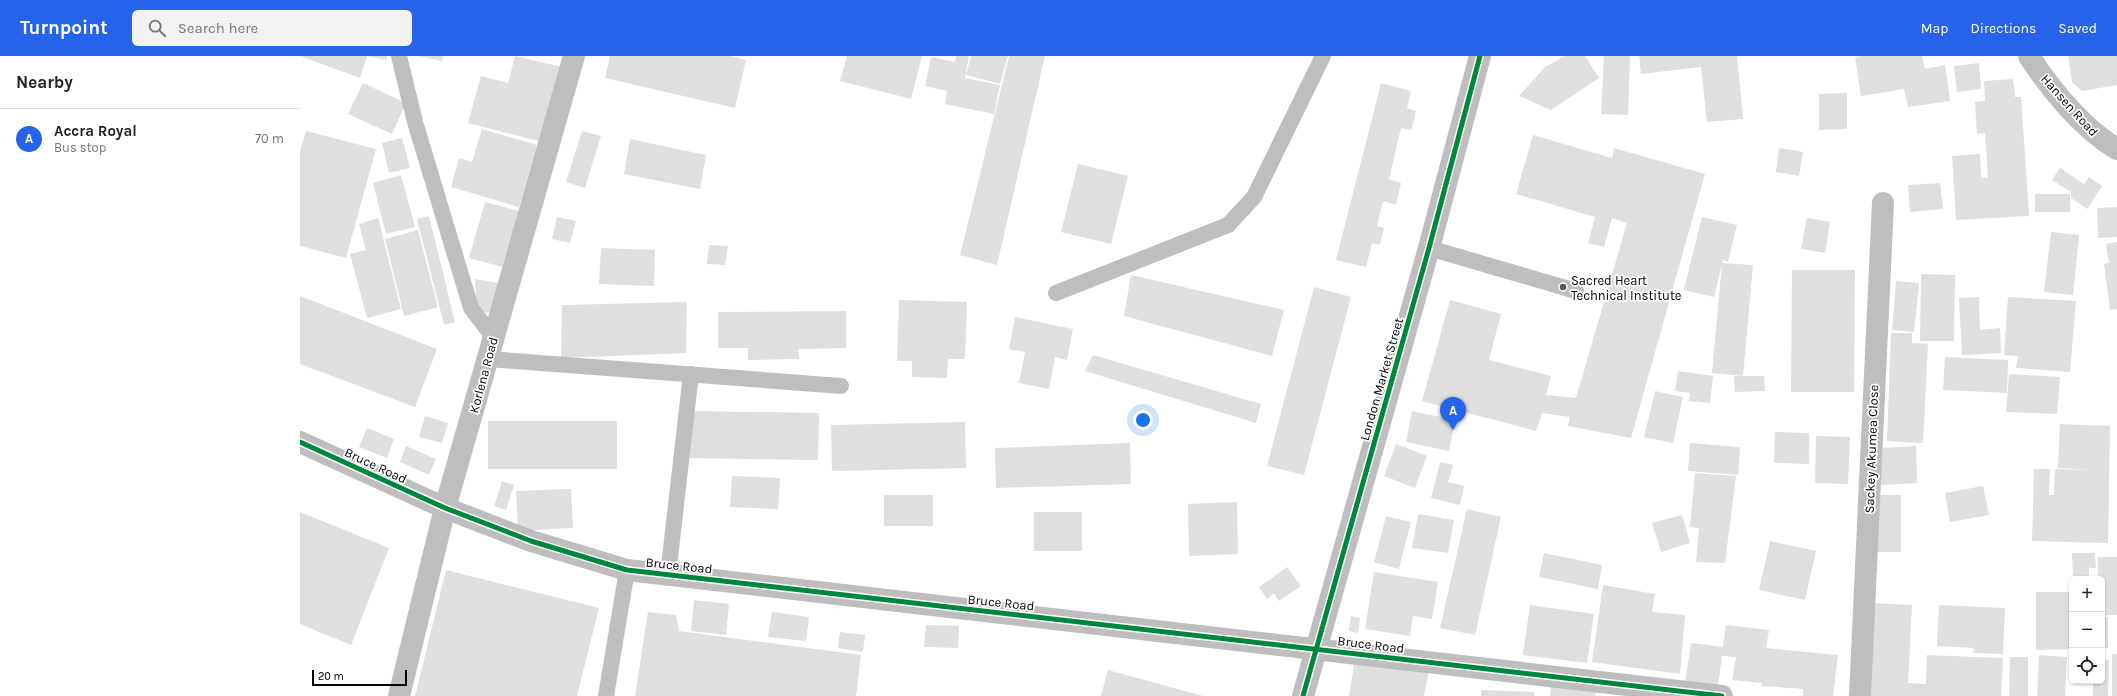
<!DOCTYPE html>
<meta charset="utf-8">
<style>
:root{--surface:#fff;--page:#f2f2f2;--text:#222;--muted:#767676;--line:#e0e0e0;--accent:#2563eb}
body{margin:0;font-family:Karla,sans-serif;background:var(--page);color:var(--text)}
.controls{position:absolute;right:12px;bottom:12px;display:grid;overflow:hidden;border-radius:6px;box-shadow:0 1px 3px #0004}
.controls button{width:36px;height:36px;display:grid;place-items:center;padding:0;border:0;border-bottom:1px solid var(--line);background:var(--surface);color:var(--text);font:20px sans-serif}
.scale{position:absolute;left:12px;bottom:10px;width:95px;box-sizing:border-box;padding-left:4px;border:2px solid #000;border-top:0;font-size:11px;line-height:14px;white-space:nowrap;color:#000;-webkit-text-stroke:3px #fff;paint-order:stroke}
.you{position:absolute;left:843px;top:364px;width:14px;height:14px;margin:-10px;border:3px solid #fff;border-radius:50%;background:#1a73e8;box-shadow:0 0 0 6px #1a73e833}
.badge{display:grid;place-items:center;width:26px;height:26px;border-radius:50%;background:var(--accent);color:#fff;font-size:13px;font-weight:700}
.pin{position:absolute;translate:-50% -33px;filter:drop-shadow(0 1px 2px #0008)}
.pin::after{content:'';position:absolute;top:21px;width:14px;height:12px;background:inherit;clip-path:polygon(0 0,100% 0,50% 100%)}
.list{margin:0;padding:0;list-style:none}
h2{display:flex;justify-content:space-between;align-items:center;height:52px;margin:0;padding:0 16px;font-size:17px}
h2 small{font-size:13px;font-weight:400;color:var(--muted)}
.list li{display:grid;grid-template-columns:26px 1fr auto;gap:12px;align-items:center;box-sizing:border-box;height:60px;padding:0 16px;border-top:1px solid var(--line)}
.list b{display:block;font-size:15px;white-space:nowrap}
.list p{margin:0;font-size:13px;white-space:nowrap;color:var(--muted)}
.list em{font-size:13px;font-style:normal;color:var(--muted)}
.icon{flex:none;width:22px;height:22px;fill:none;stroke:currentColor;stroke-width:2;stroke-linecap:round;stroke-linejoin:round}
.map{position:relative;flex:none;width:1817px;height:640px;overflow:hidden}
header{display:flex;align-items:center;gap:24px;box-sizing:border-box;height:56px;padding:0 20px;background:var(--accent);color:#fff}
header strong{font-size:19px}
nav{display:flex;gap:22px;margin-inline-start:auto;font-size:14px}
.search{width:280px;height:36px;background:var(--page);display:flex;align-items:center;gap:10px;box-sizing:border-box;padding:0 14px;border-radius:6px;color:var(--muted);font-size:15px}
main{display:flex}
aside{flex:1;background:var(--surface)}
.map>svg:first-child{display:block}
.building{fill:#dfdfdf}
.lines{fill:none;stroke-linecap:round;stroke-linejoin:round}
.service{stroke:#bebebe;stroke-width:16}
.minor{stroke:#bebebe;stroke-width:22}
.cycleway-casing{stroke:#fff;stroke-width:8}
.cycleway{stroke:#00873e;stroke-width:5}
.poi-dot{fill:#595959;stroke:#fff;stroke-width:1.5}
.labels{text-anchor:middle;stroke-width:3.5;stroke-linejoin:round;paint-order:stroke}
.street-label{font-size:13px;fill:#000;stroke:#fff}
.poi-label{font-size:13px;fill:#000;stroke:#fff;text-anchor:start}
</style>
<header>
<strong>Turnpoint</strong>
<div class="search"><svg class="icon" aria-label="search" viewBox="0 0 24 24"><circle cx="10" cy="10" r="6"/><path d="M15 15l6 6"/></svg>Search here</div>
<nav><a>Map</a><a>Directions</a><a>Saved</a></nav>
</header>
<main>
<aside>
<h2>Nearby<small></small></h2>
<ul class="list">
<li><span class="badge">A</span><div><b>Accra Royal</b><p>Bus stop</p></div><em>70 m</em></li>
</ul>
</aside>
<div class="map">
<svg width="1817" height="640" viewBox="0 0 1817 640">
<rect width="100%" height="100%" fill="#fff"/>
<g class="building">
<polygon points="0,0 67,0 60,22"/>
<polygon points="69,0 87,0 87,4 69,1"/>
<polygon points="118,0 143,0 142,5"/>
<polygon points="215,0 262,11 242,86 168,67 181,20 208,27"/>
<polygon points="310,0 430,0 446,4 435,52 305,22"/>
<polygon points="547,0 622,0 611,43 540,25"/>
<polygon points="656,0 669,0 665,22 700,29 694,58 645,48 647,35 625,30 631,1 655,6"/>
<polygon points="671,0 708,0 700,28 666,19"/>
<polygon points="709,0 745,0 697,209 660,199"/>
<polygon points="1265,0 1285,0 1299,22 1251,54 1219,40 1245,11"/>
<polygon points="1304,0 1330,0 1328,59 1301,58"/>
<polygon points="1339,0 1437,0 1443,63 1407,66 1401,11 1341,18"/>
<polygon points="1560,0 1622,0 1625,13 1645,9 1650,45 1608,51 1604,33 1561,40 1555,1"/>
<polygon points="1768,0 1817,0 1817,29 1782,35 1772,26"/>
<polygon points="1679,7 1681,33 1657,36 1654,10"/>
<polygon points="1713,23 1715,41 1721,41 1729,160 1656,164 1652,100 1680,98 1681,122 1688,122 1685,77 1677,78 1675,46 1685,45 1684,25"/>
<polygon points="63,27 106,47 92,78 48,58"/>
<polygon points="1081,27 1111,35 1107,52 1116,55 1111,74 1101,72 1089,123 1101,127 1096,149 1083,145 1077,170 1084,172 1080,189 1072,187 1066,211 1036,204"/>
<polygon points="1547,37 1547,73 1519,74 1519,38"/>
<polygon points="182,73 237,89 219,151 151,131 159,102 172,106"/>
<polygon points="6,75 76,93 46,202 0,190 0,95"/>
<polygon points="282,75 301,80 285,132 266,126"/>
<polygon points="1233,79 1312,102 1314,92 1405,118 1331,382 1268,370 1270,361 1242,357 1236,375 1122,345 1150,244 1201,258 1189,304 1251,320 1246,339 1276,342 1327,167 1312,162 1304,191 1288,187 1295,161 1216,138"/>
<polygon points="102,82 110,112 89,117 82,87"/>
<polygon points="330,83 406,99 400,133 324,118"/>
<polygon points="1479,92 1503,96 1499,120 1476,116"/>
<polygon points="778,108 828,120 811,188 761,176"/>
<polygon points="1760,112 1784,128 1789,121 1802,130 1787,153 1771,142 1771,136 1752,124"/>
<polygon points="101,119 115,171 86,178 73,127"/>
<polygon points="1640,127 1643,153 1610,156 1608,129"/>
<rect x="1735" y="138" width="35" height="18"/>
<polygon points="185,146 219,155 202,211 169,202"/>
<polygon points="1817,151 1817,181 1798,182 1797,152"/>
<polygon points="129,160 155,266 144,269 117,163"/>
<polygon points="257,161 276,165 270,187 252,183"/>
<polygon points="1402,161 1437,169 1428,206 1423,204 1414,241 1384,234"/>
<polygon points="78,162 101,253 67,262 50,198 66,194 59,168"/>
<polygon points="1507,162 1530,166 1525,197 1501,193"/>
<polygon points="118,174 138,251 104,260 85,183"/>
<polygon points="1751,176 1779,179 1773,239 1744,236"/>
<polygon points="1817,186 1817,253 1810,254 1804,208 1809,207 1806,188"/>
<polygon points="409,189 428,190 425,209 407,208"/>
<polygon points="301,192 355,194 354,230 299,228"/>
<polygon points="1422,207 1453,209 1443,320 1412,317"/>
<polygon points="1492,214 1555,214 1554,336 1491,336"/>
<polygon points="1621,218 1655,219 1654,285 1620,285"/>
<polygon points="831,219 984,254 972,300 824,260"/>
<polygon points="175,223 199,227 189,257 177,255"/>
<polygon points="1596,225 1619,227 1614,276 1592,274"/>
<polygon points="1014,231 1051,241 1004,419 967,410"/>
<polygon points="0,240 137,293 115,351 0,308"/>
<polygon points="1679,241 1680,274 1700,272 1701,297 1662,299 1659,242"/>
<polygon points="1708,241 1776,245 1770,316 1716,312 1718,300 1704,299"/>
<polygon points="599,244 667,246 665,303 648,303 647,322 612,321 612,305 597,305"/>
<polygon points="387,246 386,297 261,302 262,249"/>
<polygon points="546,255 546,292 498,293 499,303 448,304 448,292 418,292 418,256"/>
<polygon points="715,261 773,273 767,304 755,301 749,333 719,327 725,296 709,293"/>
<polygon points="1591,277 1612,277 1612,287 1628,288 1623,387 1587,385"/>
<polygon points="793,299 961,348 956,367 785,315"/>
<polygon points="1645,301 1708,304 1707,337 1643,334"/>
<polygon points="1378,315 1413,320 1410,347 1389,345 1390,337 1375,335"/>
<polygon points="1709,318 1760,321 1757,358 1706,356"/>
<polygon points="1434,320 1464,320 1465,335 1435,336"/>
<polygon points="1355,335 1383,341 1373,387 1344,381"/>
<polygon points="390,355 519,357 518,404 389,402"/>
<polygon points="1112,355 1155,364 1149,395 1106,386"/>
<polygon points="125,360 148,367 142,387 119,381"/>
<rect x="188" y="365" width="129" height="48"/>
<polygon points="665,366 666,412 532,415 531,369"/>
<polygon points="1760,368 1810,370 1808,487 1732,485 1734,413 1750,413 1749,439 1754,439 1755,413 1794,414 1758,412"/>
<polygon points="67,372 94,383 87,402 59,391"/>
<polygon points="1475,376 1509,377 1509,408 1474,407"/>
<polygon points="1516,380 1550,381 1548,428 1515,427"/>
<polygon points="830,387 831,428 696,432 695,392"/>
<polygon points="1390,387 1440,391 1438,419 1388,415"/>
<polygon points="1096,388 1127,400 1115,432 1084,420"/>
<polygon points="106,390 136,403 129,419 100,406"/>
<polygon points="1616,390 1617,427 1581,429 1579,392"/>
<polygon points="1140,406 1153,409 1148,426 1164,430 1160,449 1131,442"/>
<polygon points="1395,417 1436,420 1425,507 1396,506 1399,472 1390,471"/>
<polygon points="432,420 480,422 478,453 430,451"/>
<polygon points="202,425 214,429 206,454 194,450"/>
<polygon points="1683,430 1689,459 1650,466 1645,437"/>
<polygon points="271,433 273,472 218,475 216,435"/>
<rect x="584" y="439" width="49" height="31"/>
<rect x="1574" y="439" width="27" height="57"/>
<polygon points="937,446 938,498 889,500 888,448"/>
<polygon points="1167,453 1201,461 1175,579 1140,572"/>
<polygon points="0,456 89,492 51,589 0,568"/>
<rect x="734" y="456" width="48" height="39"/>
<polygon points="1118,458 1154,464 1148,497 1112,492"/>
<polygon points="1382,459 1390,487 1361,496 1352,467"/>
<polygon points="1086,460 1111,466 1099,513 1074,506"/>
<polygon points="1470,485 1516,495 1505,544 1459,534"/>
<polygon points="1244,497 1302,509 1298,533 1239,521"/>
<polygon points="1772,497 1795,497 1796,512 1789,512 1789,523 1773,523"/>
<polygon points="1798,501 1817,501 1817,559 1802,559 1802,523 1798,523"/>
<polygon points="987,511 1001,530 979,545 974,537 967,543 959,531"/>
<polygon points="146,514 299,552 277,640 115,640"/>
<polygon points="1074,516 1138,526 1132,563 1113,560 1110,580 1065,573"/>
<polygon points="1303,529 1355,538 1352,556 1385,559 1380,618 1292,606"/>
<polygon points="1736,536 1770,536 1772,593 1736,594"/>
<polygon points="394,544 429,548 426,579 391,575"/>
<polygon points="1570,547 1612,549 1608,627 1626,628 1627,599 1703,602 1701,640 1564,640"/>
<polygon points="1230,549 1294,558 1287,607 1223,599"/>
<polygon points="1639,549 1705,552 1703,598 1673,597 1674,592 1637,590"/>
<polygon points="348,556 376,559 379,575 561,599 556,640 335,640"/>
<polygon points="472,556 509,561 506,585 468,581"/>
<polygon points="1051,560 1060,562 1058,577 1049,575"/>
<rect x="1802" y="561" width="6" height="31"/>
<polygon points="626,569 659,570 658,592 624,591"/>
<polygon points="1426,569 1469,574 1466,592 1538,599 1533,640 1503,640 1503,633 1461,630 1462,627 1432,624 1436,601 1422,600 1418,630 1385,626 1391,587 1423,591"/>
<polygon points="540,576 565,579 563,596 538,592"/>
<rect x="1812" y="598" width="5" height="42"/>
<polygon points="1739,599 1767,601 1765,640 1737,640"/>
<polygon points="1710,601 1728,601 1728,640 1709,640"/>
<polygon points="1055,603 1129,615 1124,640 1049,640"/>
<polygon points="1802,604 1809,604 1808,640 1793,640 1793,625 1802,625"/>
<polygon points="808,614 903,640 801,640"/>
<polygon points="1251,631 1296,636 1295,640 1250,640"/>
<polygon points="1181,634 1234,636 1234,640 1181,640"/>
</g>
<g class="lines">
<g class="service">
<polyline points="99,0 115,66 171,252 193,281"/>
<polyline points="1129,192 1276,235"/>
<polyline points="756,237 928,169 954,141 1023,0"/>
<polyline points="189,303 541,330"/>
<polyline points="368,519 391,318"/>
<polyline points="306,640 327,514"/>
</g>
<g class="minor">
<path d="M1729 0C1750 33 1783 73 1817 93"/>
<polyline points="0,386 145,452 231,485 327,514 1422,640"/>
<polyline points="99,640 145,452 274,0"/>
<polyline points="1003,640 1129,192 1180,0"/>
<polyline points="1560,640 1583,147"/>
</g>
<defs>
<g id="cycleway">
<polyline points="0,386 145,452 231,485 327,514 1422,640"/>
<polyline points="1003,640 1129,192 1180,0"/>
</g>
</defs>
<use href="#cycleway" class="cycleway-casing"/>
<use href="#cycleway" class="cycleway"/>
</g>
<circle class="poi-dot" cx="1263" cy="231" r="4"/>
<g class="labels">
<g class="street-label">
<text transform="translate(1770 49) rotate(48)" y="5">Hansen Road</text>
<text transform="translate(183 319) rotate(-75)" y="5">Korlena Road</text>
<text transform="translate(1081 323) rotate(-74)" y="5">London Market Street</text>
<text transform="translate(1571 393) rotate(-88)" y="5">Sackey Akumea Close</text>
<text transform="translate(76 409) rotate(25)" y="5">Bruce Road</text>
<text transform="translate(379 509) rotate(6)" y="5">Bruce Road</text>
<text transform="translate(701 546) rotate(6)" y="5">Bruce Road</text>
<text transform="translate(1071 588) rotate(7)" y="5">Bruce Road</text>
</g>
<g class="poi-label">
<text x="1271" y="229">Sacred Heart<tspan x="1271" dy="15">Technical Institute</tspan></text>
</g>
</g>
</svg>
<div class="controls">
<button>+</button>
<button>−</button>
<button><svg class="icon" aria-label="locate" viewBox="0 0 24 24"><circle cx="12" cy="12" r="6"/><path d="M12 2v4M12 18v4M2 12h4M18 12h4"/></svg></button>
</div>
<div class="scale">20 m</div>
<div class="you"></div>
<div class="pin badge" style="left:1153px;top:374px">A</div>
</div>
</main>
